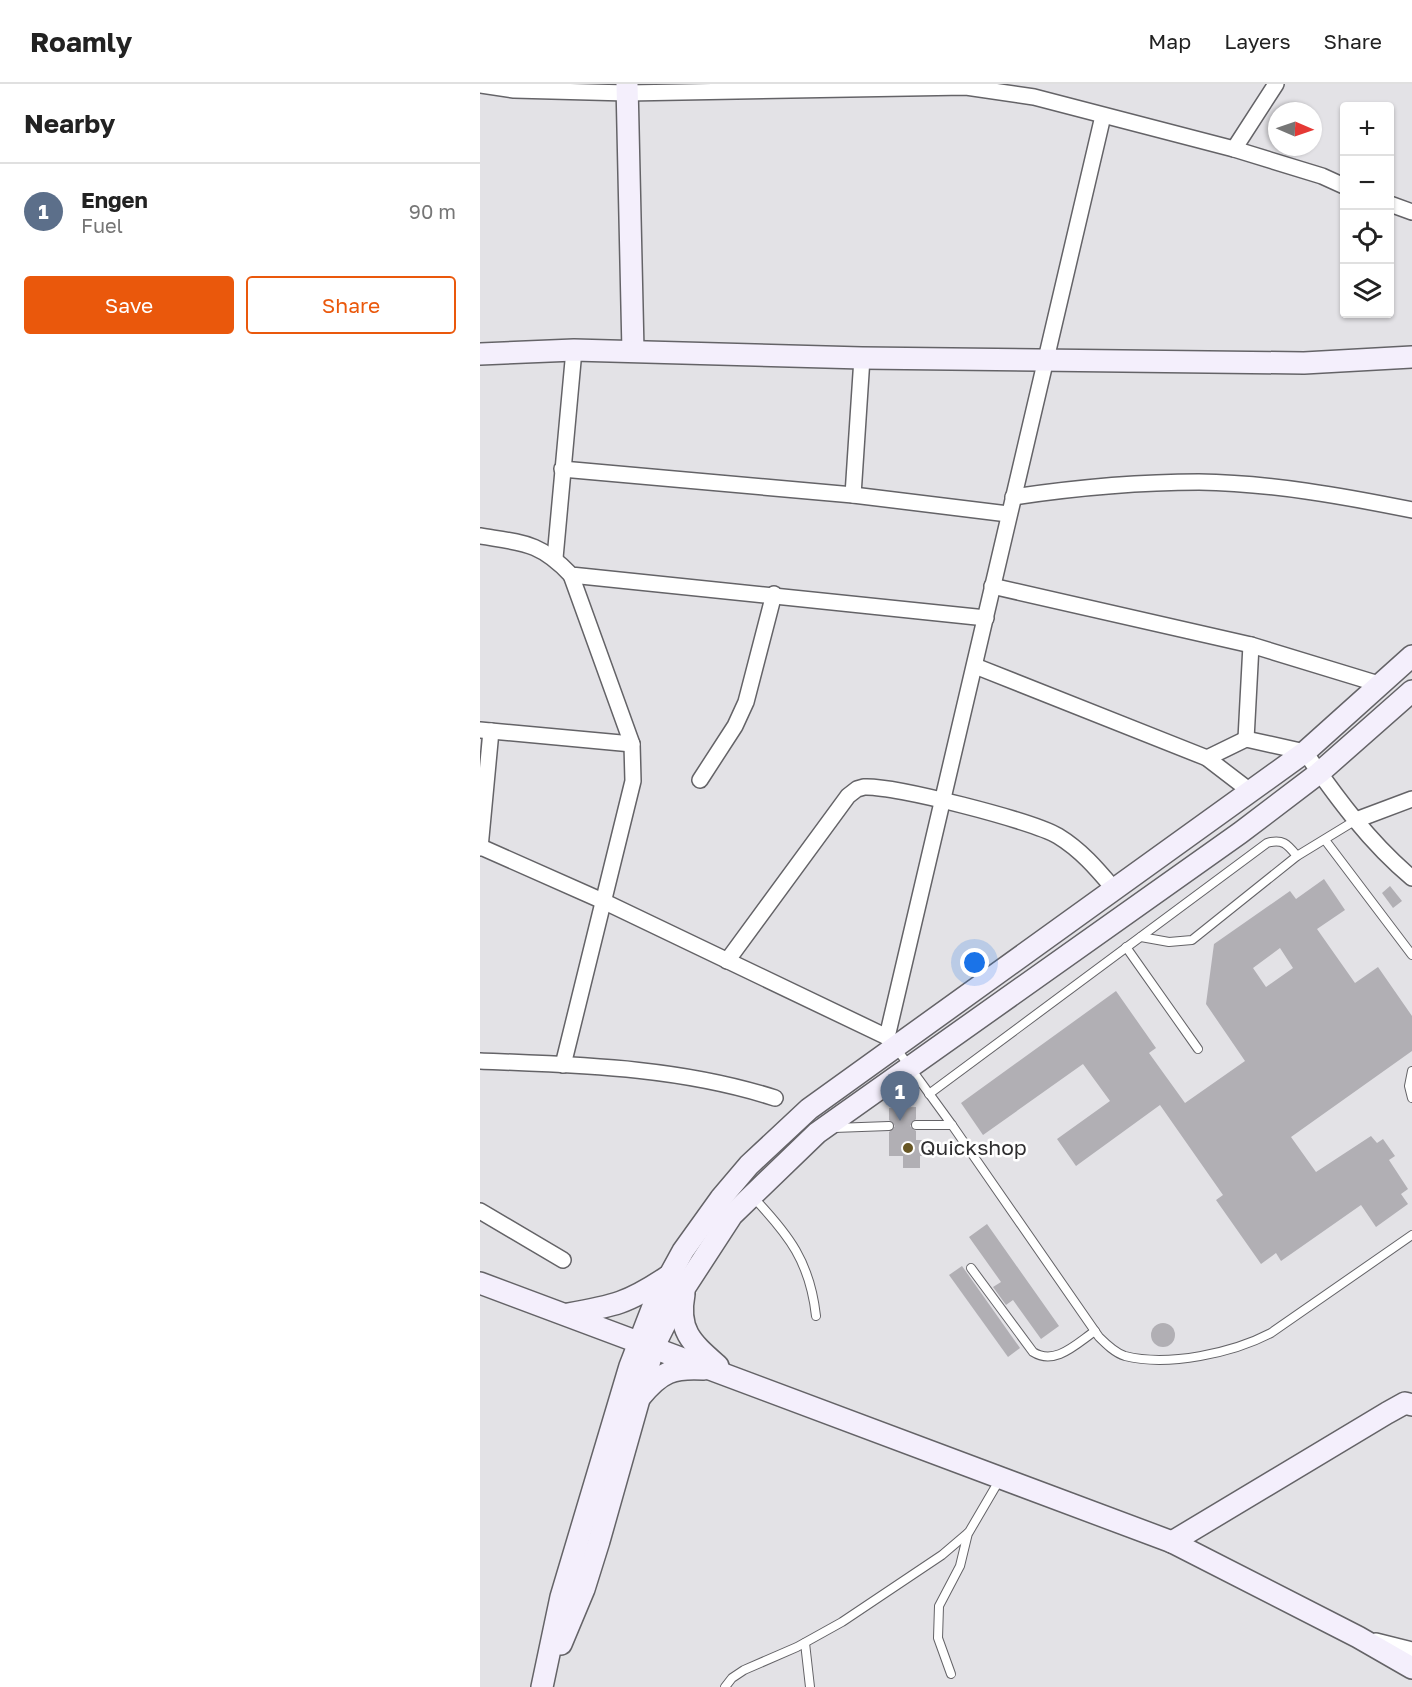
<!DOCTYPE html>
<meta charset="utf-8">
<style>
:root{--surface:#fff;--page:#f2f2f2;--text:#222;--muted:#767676;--line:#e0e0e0;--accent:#ea580c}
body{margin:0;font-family:"Golos Text",sans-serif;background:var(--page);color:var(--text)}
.controls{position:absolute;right:18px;top:18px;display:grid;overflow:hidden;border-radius:6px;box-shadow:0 2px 4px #0004}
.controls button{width:54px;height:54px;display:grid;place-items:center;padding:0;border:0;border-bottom:2px solid var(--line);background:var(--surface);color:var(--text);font:30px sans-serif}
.compass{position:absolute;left:788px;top:18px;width:54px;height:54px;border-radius:50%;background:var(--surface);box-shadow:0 2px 4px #0004;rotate:92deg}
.you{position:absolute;left:495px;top:879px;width:21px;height:21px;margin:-15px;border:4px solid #fff;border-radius:50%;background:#1a73e8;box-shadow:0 0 0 9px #1a73e833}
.badge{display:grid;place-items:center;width:39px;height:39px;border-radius:50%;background:var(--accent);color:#fff;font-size:20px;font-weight:700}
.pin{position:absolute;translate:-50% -50px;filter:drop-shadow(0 2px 3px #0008)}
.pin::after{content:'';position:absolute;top:32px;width:21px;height:18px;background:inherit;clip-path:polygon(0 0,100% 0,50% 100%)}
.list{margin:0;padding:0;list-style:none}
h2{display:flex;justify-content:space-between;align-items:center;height:78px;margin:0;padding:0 24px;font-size:26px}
h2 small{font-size:20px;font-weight:400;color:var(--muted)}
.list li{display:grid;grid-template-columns:39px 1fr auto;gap:18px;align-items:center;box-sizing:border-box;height:96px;padding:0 24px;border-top:2px solid var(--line)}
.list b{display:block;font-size:22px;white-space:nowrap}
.list p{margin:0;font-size:20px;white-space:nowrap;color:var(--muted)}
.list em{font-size:20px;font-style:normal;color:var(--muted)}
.actions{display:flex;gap:12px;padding:18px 24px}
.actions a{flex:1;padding:14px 0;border:2px solid var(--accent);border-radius:6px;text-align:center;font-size:21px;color:var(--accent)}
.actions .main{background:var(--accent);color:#fff}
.icon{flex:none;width:33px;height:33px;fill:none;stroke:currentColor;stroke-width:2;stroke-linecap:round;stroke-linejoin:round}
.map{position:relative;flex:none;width:932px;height:1603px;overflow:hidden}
header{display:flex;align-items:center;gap:36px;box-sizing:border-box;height:84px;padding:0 30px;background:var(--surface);border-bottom:2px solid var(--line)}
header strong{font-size:28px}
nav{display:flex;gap:33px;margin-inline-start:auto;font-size:21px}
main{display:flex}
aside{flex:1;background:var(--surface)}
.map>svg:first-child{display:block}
.building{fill:#b1afb4;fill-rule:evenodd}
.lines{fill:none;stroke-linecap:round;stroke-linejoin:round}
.lane-casing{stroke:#646367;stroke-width:10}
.street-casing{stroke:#646367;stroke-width:18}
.secondary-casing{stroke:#646367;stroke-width:24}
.lane{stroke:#fff;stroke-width:8}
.street{stroke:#fff;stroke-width:15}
.secondary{stroke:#f4effc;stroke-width:21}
.poi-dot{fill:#685725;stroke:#fff;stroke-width:2}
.labels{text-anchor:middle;stroke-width:5;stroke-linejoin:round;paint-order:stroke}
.poi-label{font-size:21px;fill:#2f2e30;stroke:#fff;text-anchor:start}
</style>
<header>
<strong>Roamly</strong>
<nav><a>Map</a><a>Layers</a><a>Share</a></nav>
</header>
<main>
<aside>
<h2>Nearby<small></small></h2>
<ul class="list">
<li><span class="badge" style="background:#5c6f8a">1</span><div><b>Engen</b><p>Fuel</p></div><em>90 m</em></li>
</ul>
<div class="actions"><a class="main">Save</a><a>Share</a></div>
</aside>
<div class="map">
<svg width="932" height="1603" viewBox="0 0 932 1603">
<rect width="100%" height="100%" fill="#e3e2e6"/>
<g class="building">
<path d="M844 795 865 826 837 845 875 899 898 883 932 932V967L811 1053 836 1088 891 1052 897 1059 903 1055 915 1072 909 1076 928 1105 921 1110 928 1120 896 1143 881 1121 801 1177 796 1169 781 1180 736 1116 743 1111 680 1021 596 1082 577 1055 630 1017 603 980 503 1051 481 1019 636 907 676 964 669 969 705 1019 765 977 726 920 734 860 810 807 816 815ZM800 864 813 884 786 903 773 884Z"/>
<polygon points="910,802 922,817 913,824 902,809"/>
<polygon points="436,1023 436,1035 430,1042 436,1047 436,1056 446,1056 446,1072 440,1072 440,1084 423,1084 423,1072 409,1072 409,1048 415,1042 409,1036 409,1024"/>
<polygon points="507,1140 579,1242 561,1255 533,1216 526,1221 513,1203 521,1198 489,1153"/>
<polygon points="482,1182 540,1264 528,1273 469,1191"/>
<circle cx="683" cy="1251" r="12"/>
</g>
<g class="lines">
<defs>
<g id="lane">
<polyline points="845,756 932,871"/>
<polyline points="661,853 689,858 712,856 817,772 876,736"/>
<polyline points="646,863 718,965"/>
<path d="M416 964 472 1041 619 1253C626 1260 635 1269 645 1272 688 1283 753 1269 791 1249L932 1151"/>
<polyline points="932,987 929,1002 932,1014"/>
<path d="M449 1010 787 759C803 754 808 761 817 772"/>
<polyline points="436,1041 472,1041"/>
<polyline points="354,1044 409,1042"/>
<path d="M273 1113C309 1151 330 1178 336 1232"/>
<path d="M491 1184 553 1268C575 1282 596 1260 615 1247"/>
<polyline points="325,1559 330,1603"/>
<polyline points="471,1590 458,1554 459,1522 480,1482 488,1449"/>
<polyline points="245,1603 252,1594 264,1586 317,1563 362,1538 462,1471 489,1448 520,1395"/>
</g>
<g id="street">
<polyline points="0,1 34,6 147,9 486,3 554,13 754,65 842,92 864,102"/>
<polyline points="754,65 796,0"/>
<polyline points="910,120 932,128"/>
<polyline points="82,385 373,411 528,430"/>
<polyline points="373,411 382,274"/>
<path d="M533 413C594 404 657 398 719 398 790 399 863 412 932 426"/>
<path d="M0 452C43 459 60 458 91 491L506 534"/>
<polyline points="75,474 94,266"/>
<polyline points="512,502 771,561 902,601"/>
<polyline points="495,582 727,674 770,707"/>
<polyline points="0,646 152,660"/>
<polyline points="766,655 771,561"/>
<path d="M727 674 766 655 825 668C856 713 890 759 932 794"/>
<polyline points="220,696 255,642 266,618 294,510"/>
<polyline points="876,736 932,715"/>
<polyline points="1,763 125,818 407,953"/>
<polyline points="0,764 11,647"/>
<path d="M247 877 368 712 377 705 384 703C413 701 553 737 578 752 601 766 617 785 634 805"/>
<polyline points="415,963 407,953 623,32"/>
<path d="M0 977C100 981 199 983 295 1014"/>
<polyline points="83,981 153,697 152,660 91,491"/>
<polyline points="0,1127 83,1176"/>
<polyline points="896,1557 932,1566"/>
</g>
<g id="secondary">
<polyline points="147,0 153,267"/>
<polyline points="0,270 94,266 382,274 824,279 932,273"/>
<polyline points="0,1199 692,1458 878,1553 932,1584"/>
<path d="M204 1210C197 1247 212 1259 238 1282"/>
<path d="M88 1230C134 1222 148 1219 187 1193"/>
<path d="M161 1312C181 1288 193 1283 224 1285"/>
<polyline points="692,1458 907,1329 925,1319 932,1321"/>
<polyline points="81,1560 104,1505 119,1457 174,1262 198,1214 252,1131 337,1049 760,749 839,689 932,607"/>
<polyline points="62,1603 81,1513 150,1282 174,1220 203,1167 241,1114 269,1081 329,1025 825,668 932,572"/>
</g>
</defs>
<use href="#lane" class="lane-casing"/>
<use href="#street" class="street-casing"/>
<use href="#secondary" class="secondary-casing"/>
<use href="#lane" class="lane"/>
<use href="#street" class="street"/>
<use href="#secondary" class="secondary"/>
</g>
<circle class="poi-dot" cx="428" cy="1064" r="6"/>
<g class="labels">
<g class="poi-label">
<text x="440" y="1071">Quickshop</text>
</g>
</g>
</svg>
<div class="controls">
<button>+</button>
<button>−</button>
<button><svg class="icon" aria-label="locate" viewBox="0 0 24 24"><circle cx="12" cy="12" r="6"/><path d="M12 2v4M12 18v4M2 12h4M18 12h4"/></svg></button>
<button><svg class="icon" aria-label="layers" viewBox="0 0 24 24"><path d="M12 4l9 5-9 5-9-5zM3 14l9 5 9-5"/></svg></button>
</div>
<svg class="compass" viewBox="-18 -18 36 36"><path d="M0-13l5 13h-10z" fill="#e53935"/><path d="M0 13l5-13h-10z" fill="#767676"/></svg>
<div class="you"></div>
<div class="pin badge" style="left:420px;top:1037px;background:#5c6f8a">1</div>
</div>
</main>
